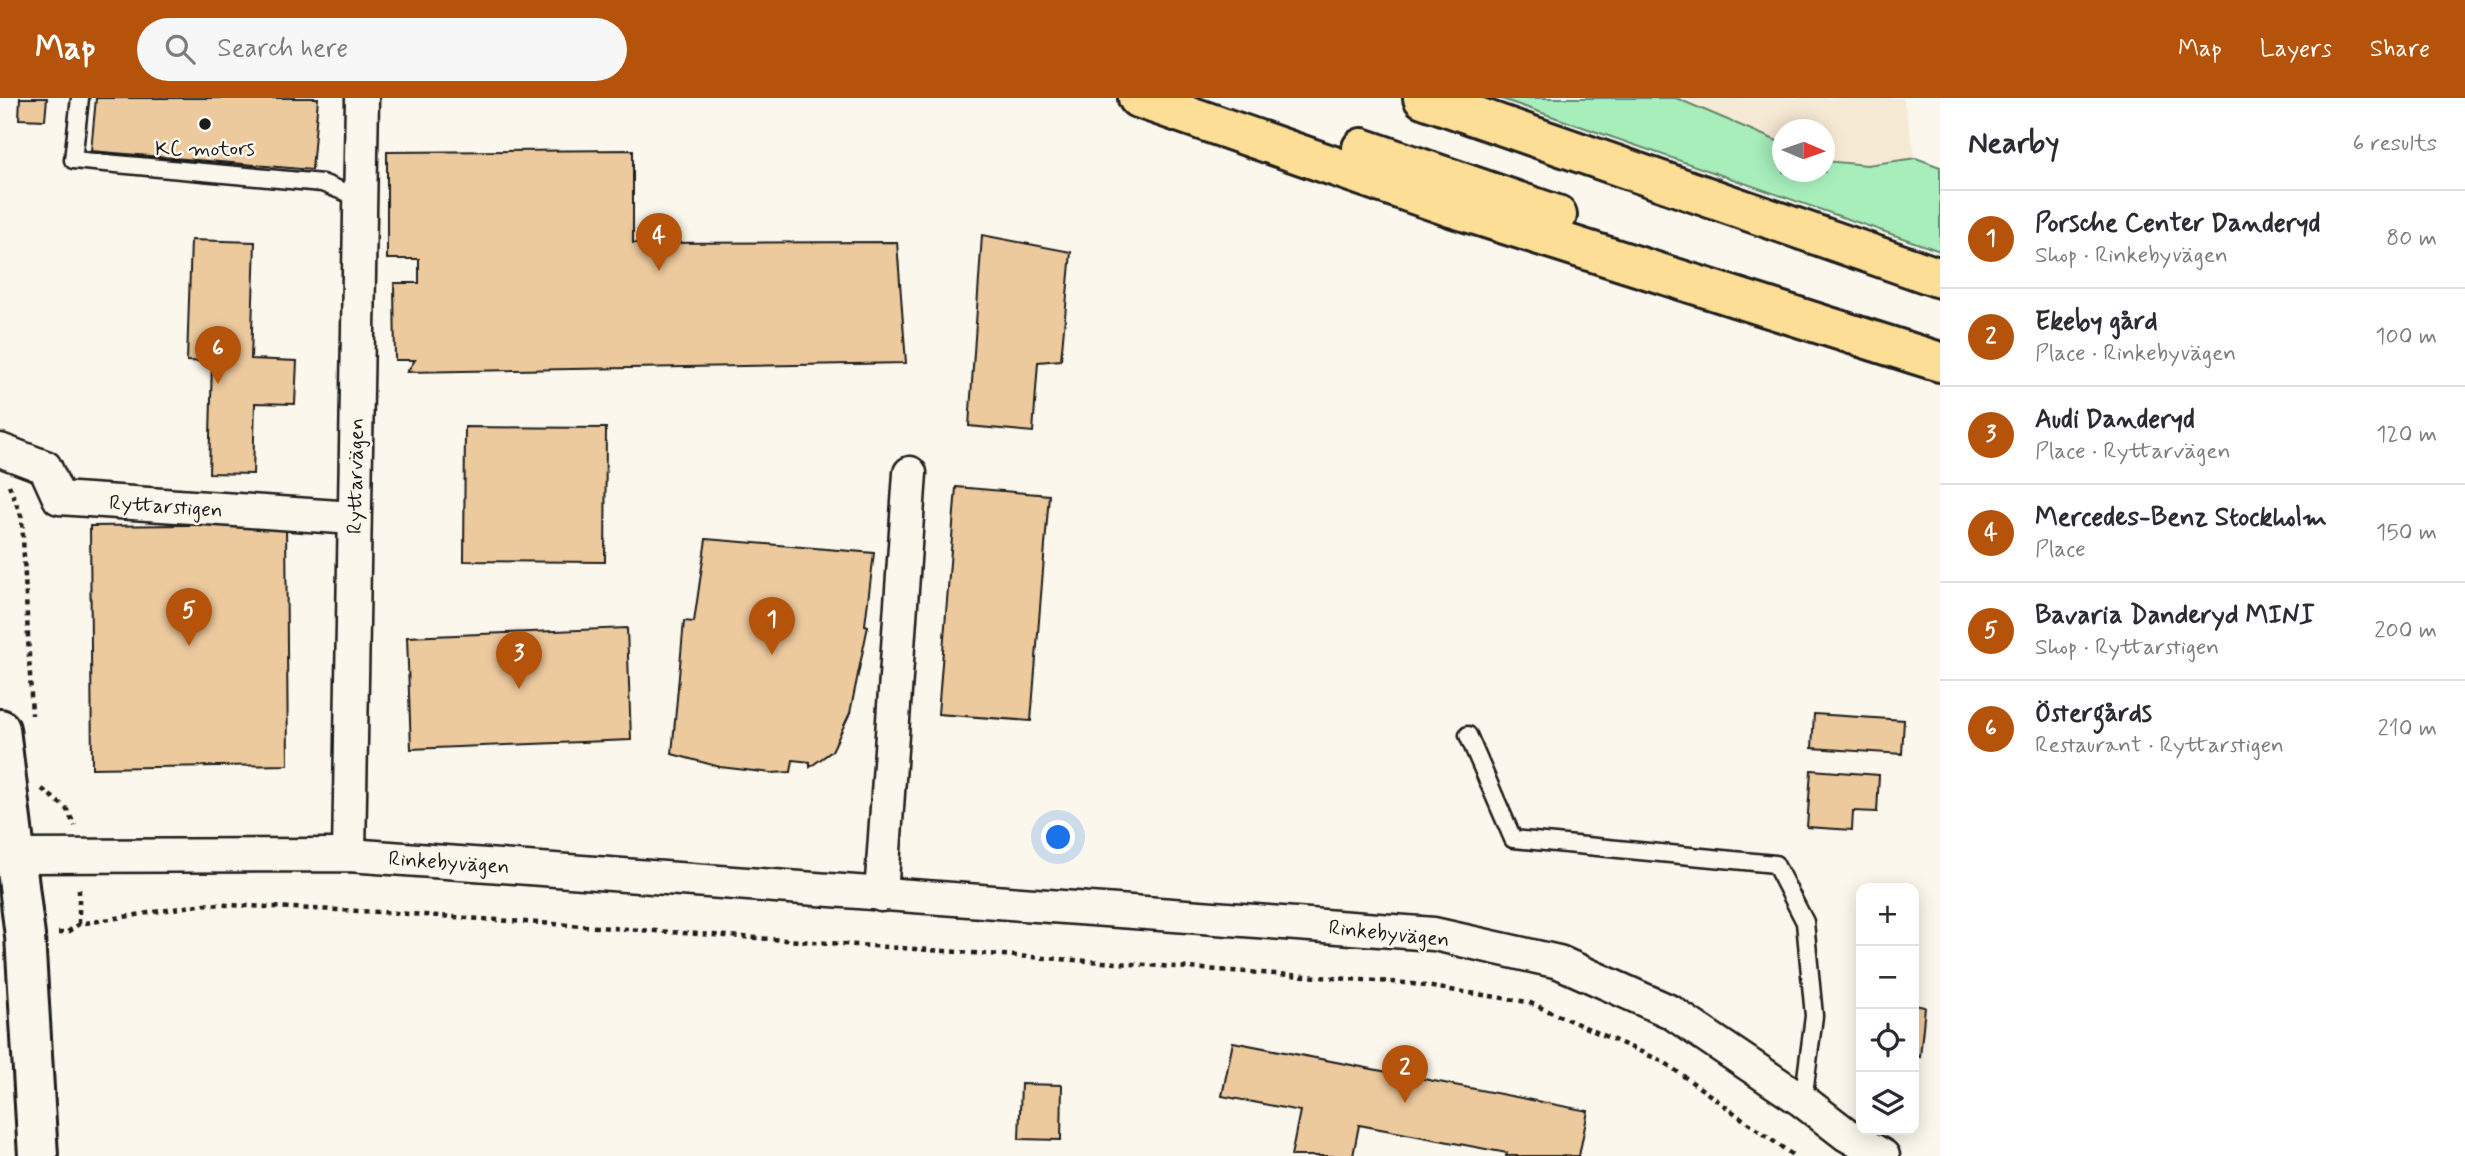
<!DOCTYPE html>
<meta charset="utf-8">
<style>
:root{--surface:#fff;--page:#f7f7f7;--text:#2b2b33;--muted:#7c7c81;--line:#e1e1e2;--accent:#b45309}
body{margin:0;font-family:Mynerve,sans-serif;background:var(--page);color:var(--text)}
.controls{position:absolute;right:21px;bottom:21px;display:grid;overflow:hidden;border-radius:14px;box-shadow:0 4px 18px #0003}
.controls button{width:63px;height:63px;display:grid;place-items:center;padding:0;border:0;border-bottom:2px solid var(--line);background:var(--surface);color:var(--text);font:35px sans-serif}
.compass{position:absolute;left:1772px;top:21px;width:63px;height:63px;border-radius:50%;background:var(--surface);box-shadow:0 4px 18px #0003;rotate:92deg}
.you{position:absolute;left:1059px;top:740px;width:24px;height:24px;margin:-18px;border:5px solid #fff;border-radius:50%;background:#1a73e8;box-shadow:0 0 0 10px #1a73e833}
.badge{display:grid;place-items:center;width:46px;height:46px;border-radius:50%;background:var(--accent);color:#fff;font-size:23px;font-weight:700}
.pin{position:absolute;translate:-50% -58px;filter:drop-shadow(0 2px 4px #0008)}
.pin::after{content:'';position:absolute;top:37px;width:24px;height:21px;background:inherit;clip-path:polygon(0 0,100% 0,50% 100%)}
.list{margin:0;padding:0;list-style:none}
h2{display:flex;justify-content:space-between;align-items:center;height:91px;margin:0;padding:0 28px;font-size:30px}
h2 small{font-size:23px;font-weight:400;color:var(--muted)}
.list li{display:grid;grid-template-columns:46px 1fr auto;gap:21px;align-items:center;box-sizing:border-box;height:98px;padding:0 28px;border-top:2px solid var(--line)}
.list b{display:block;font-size:26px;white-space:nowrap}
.list p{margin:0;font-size:23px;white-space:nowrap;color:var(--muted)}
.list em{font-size:23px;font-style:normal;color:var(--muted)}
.icon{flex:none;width:38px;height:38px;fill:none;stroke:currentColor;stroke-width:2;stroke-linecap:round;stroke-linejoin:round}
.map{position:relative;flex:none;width:1940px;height:1058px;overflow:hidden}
header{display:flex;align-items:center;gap:42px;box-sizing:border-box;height:98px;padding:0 35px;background:var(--accent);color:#fff}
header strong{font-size:33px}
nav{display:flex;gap:38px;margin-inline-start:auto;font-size:24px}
.search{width:490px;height:63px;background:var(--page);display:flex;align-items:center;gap:18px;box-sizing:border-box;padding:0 24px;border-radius:38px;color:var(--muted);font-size:26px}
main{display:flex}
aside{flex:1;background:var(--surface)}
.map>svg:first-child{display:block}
.built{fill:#f7ead5}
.green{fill:#a7eebb;stroke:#62856c;stroke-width:2}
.building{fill:#edca9e;stroke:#1c1c1c;stroke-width:2}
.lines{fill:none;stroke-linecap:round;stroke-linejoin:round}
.lane-casing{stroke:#1c1c1c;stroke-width:21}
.street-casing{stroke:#1c1c1c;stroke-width:37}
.secondary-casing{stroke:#1c1c1c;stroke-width:44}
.highway-casing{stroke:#1c1c1c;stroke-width:44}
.path{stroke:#1c1c1c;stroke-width:4.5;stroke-dasharray:5 5;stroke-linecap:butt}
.lane{stroke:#fbf7ec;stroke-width:16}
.street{stroke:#fbf7ec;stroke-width:32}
.secondary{stroke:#fbf7ec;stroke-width:38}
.highway{stroke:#fdde96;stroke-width:38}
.poi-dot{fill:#1c1c1c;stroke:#fbf7ec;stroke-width:2.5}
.labels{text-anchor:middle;stroke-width:5;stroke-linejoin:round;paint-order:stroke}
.poi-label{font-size:21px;fill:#1c1c1c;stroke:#fbf7ec}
.street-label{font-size:21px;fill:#1c1c1c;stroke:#fbf7ec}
</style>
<header>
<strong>Map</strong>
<div class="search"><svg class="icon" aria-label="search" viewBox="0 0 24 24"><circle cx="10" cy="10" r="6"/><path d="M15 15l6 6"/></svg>Search here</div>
<nav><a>Map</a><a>Layers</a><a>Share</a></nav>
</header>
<main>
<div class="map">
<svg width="1940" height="1058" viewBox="0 0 1940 1058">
<rect width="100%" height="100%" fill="#fbf7ec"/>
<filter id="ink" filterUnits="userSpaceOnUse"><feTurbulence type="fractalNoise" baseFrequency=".0143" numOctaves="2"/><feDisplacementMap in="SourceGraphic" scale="14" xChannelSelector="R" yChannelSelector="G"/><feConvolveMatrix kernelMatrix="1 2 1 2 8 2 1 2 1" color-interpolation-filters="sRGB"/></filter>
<g filter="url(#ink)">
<polygon class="built" points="1676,0 1903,0 1916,60 1867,67 1825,63 1825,32 1783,32 1782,45"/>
<polygon class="green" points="1499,0 1676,0 1782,45 1783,74 1825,74 1825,63 1867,67 1916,60 1940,69 1940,153"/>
<g class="building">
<polygon points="20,0 47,0 45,22 19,21"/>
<polygon points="96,0 318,0 312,72 91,53"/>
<polygon points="633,52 633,145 897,144 906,265 407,274 415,262 395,262 394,185 419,185 419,161 387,161 387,54"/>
<polygon points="982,137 1071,154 1061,262 1038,264 1033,334 969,328"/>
<polygon points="191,142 255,144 251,261 297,263 295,306 255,305 253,376 209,375 212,264 187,263"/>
<polygon points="465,329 606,330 605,464 464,463"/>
<polygon points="956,389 1049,397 1031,623 938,616"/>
<polygon points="286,426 288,667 92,670 90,428"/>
<polygon points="706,441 874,455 865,527 868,528 850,615 832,653 810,669 810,664 793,662 791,674 771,675 720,669 672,656 684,523 694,524"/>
<polygon points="627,530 631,642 411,651 407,539"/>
<polygon points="1814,616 1904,622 1902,656 1812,650"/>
<polygon points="1811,672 1879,677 1877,714 1853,713 1852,732 1807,729"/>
<polygon points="1914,907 1925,909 1920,959 1914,958"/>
<polygon points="1233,944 1588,1013 1579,1058 1506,1058 1507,1055 1359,1027 1353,1058 1291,1058 1300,1013 1222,998"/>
<polygon points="1021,986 1062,987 1061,1042 1019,1041"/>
</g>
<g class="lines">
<defs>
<g id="lane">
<polyline points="80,0 73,62 322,85 360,100"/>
<polyline points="1468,637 1513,741 1775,766 1805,824 1814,918 1803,1003"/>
</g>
<g id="street">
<polyline points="0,352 45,369 59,400 354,420"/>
<polyline points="349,757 362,0"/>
<polyline points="15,758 349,757 1434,836 1559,864 1671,914 1803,1003 1847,1037 1883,1058"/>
<polyline points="881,797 910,375"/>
</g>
<polyline id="secondary" points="0,631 25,838 38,1058"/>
<g id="highway">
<polyline points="1138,0 1454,110 1940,264"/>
<polyline points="1423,0 1940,180"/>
<polyline points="1362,50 1557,117"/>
</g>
</defs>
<use href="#lane" class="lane-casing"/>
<use href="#street" class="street-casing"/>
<use href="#secondary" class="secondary-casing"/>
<use href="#highway" class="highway-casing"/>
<g class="path">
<polyline points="9,387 22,420 32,617"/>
<polyline points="42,691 66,710 75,728"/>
<polyline points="79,826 79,788"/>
<polyline points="58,835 66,835 79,826 205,806 381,814 1406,885 1528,904 1664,964 1794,1058"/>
</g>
<use href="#lane" class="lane"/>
<use href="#street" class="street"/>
<use href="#secondary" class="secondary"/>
<use href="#highway" class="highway"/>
</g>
</g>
<circle class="poi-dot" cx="205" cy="26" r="7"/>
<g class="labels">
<g class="poi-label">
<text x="205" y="57">KC motors</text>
</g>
<g class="street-label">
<text transform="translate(355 378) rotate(-89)" y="7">Ryttarvägen</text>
<text transform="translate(166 408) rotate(4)" y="7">Ryttarstigen</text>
<text transform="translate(449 764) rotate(4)" y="7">Rinkebyvägen</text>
<text transform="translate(1389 835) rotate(6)" y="7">Rinkebyvägen</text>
</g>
</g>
</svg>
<div class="controls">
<button>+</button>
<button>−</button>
<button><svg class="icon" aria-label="locate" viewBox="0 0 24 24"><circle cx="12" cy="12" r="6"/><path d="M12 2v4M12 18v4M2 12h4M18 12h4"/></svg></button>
<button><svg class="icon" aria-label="layers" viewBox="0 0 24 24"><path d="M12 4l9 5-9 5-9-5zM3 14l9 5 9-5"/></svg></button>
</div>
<svg class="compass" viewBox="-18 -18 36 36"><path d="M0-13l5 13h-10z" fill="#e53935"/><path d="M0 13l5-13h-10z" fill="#7c7c81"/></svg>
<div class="you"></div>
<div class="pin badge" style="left:772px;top:557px">1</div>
<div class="pin badge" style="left:1405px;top:1005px">2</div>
<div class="pin badge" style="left:519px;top:591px">3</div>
<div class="pin badge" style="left:659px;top:173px">4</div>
<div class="pin badge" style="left:189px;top:548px">5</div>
<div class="pin badge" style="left:218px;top:286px">6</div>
</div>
<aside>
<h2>Nearby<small>6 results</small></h2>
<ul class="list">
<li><span class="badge">1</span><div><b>Porsche Center Danderyd</b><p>Shop · Rinkebyvägen</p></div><em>80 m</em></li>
<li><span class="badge">2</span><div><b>Ekeby gård</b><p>Place · Rinkebyvägen</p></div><em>100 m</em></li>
<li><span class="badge">3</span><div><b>Audi Danderyd</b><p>Place · Ryttarvägen</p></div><em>120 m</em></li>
<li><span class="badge">4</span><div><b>Mercedes-Benz Stockholm</b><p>Place</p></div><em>150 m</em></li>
<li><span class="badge">5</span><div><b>Bavaria Danderyd MINI</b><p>Shop · Ryttarstigen</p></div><em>200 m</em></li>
<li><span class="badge">6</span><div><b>Östergårds</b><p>Restaurant · Ryttarstigen</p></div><em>210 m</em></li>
</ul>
</aside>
</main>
